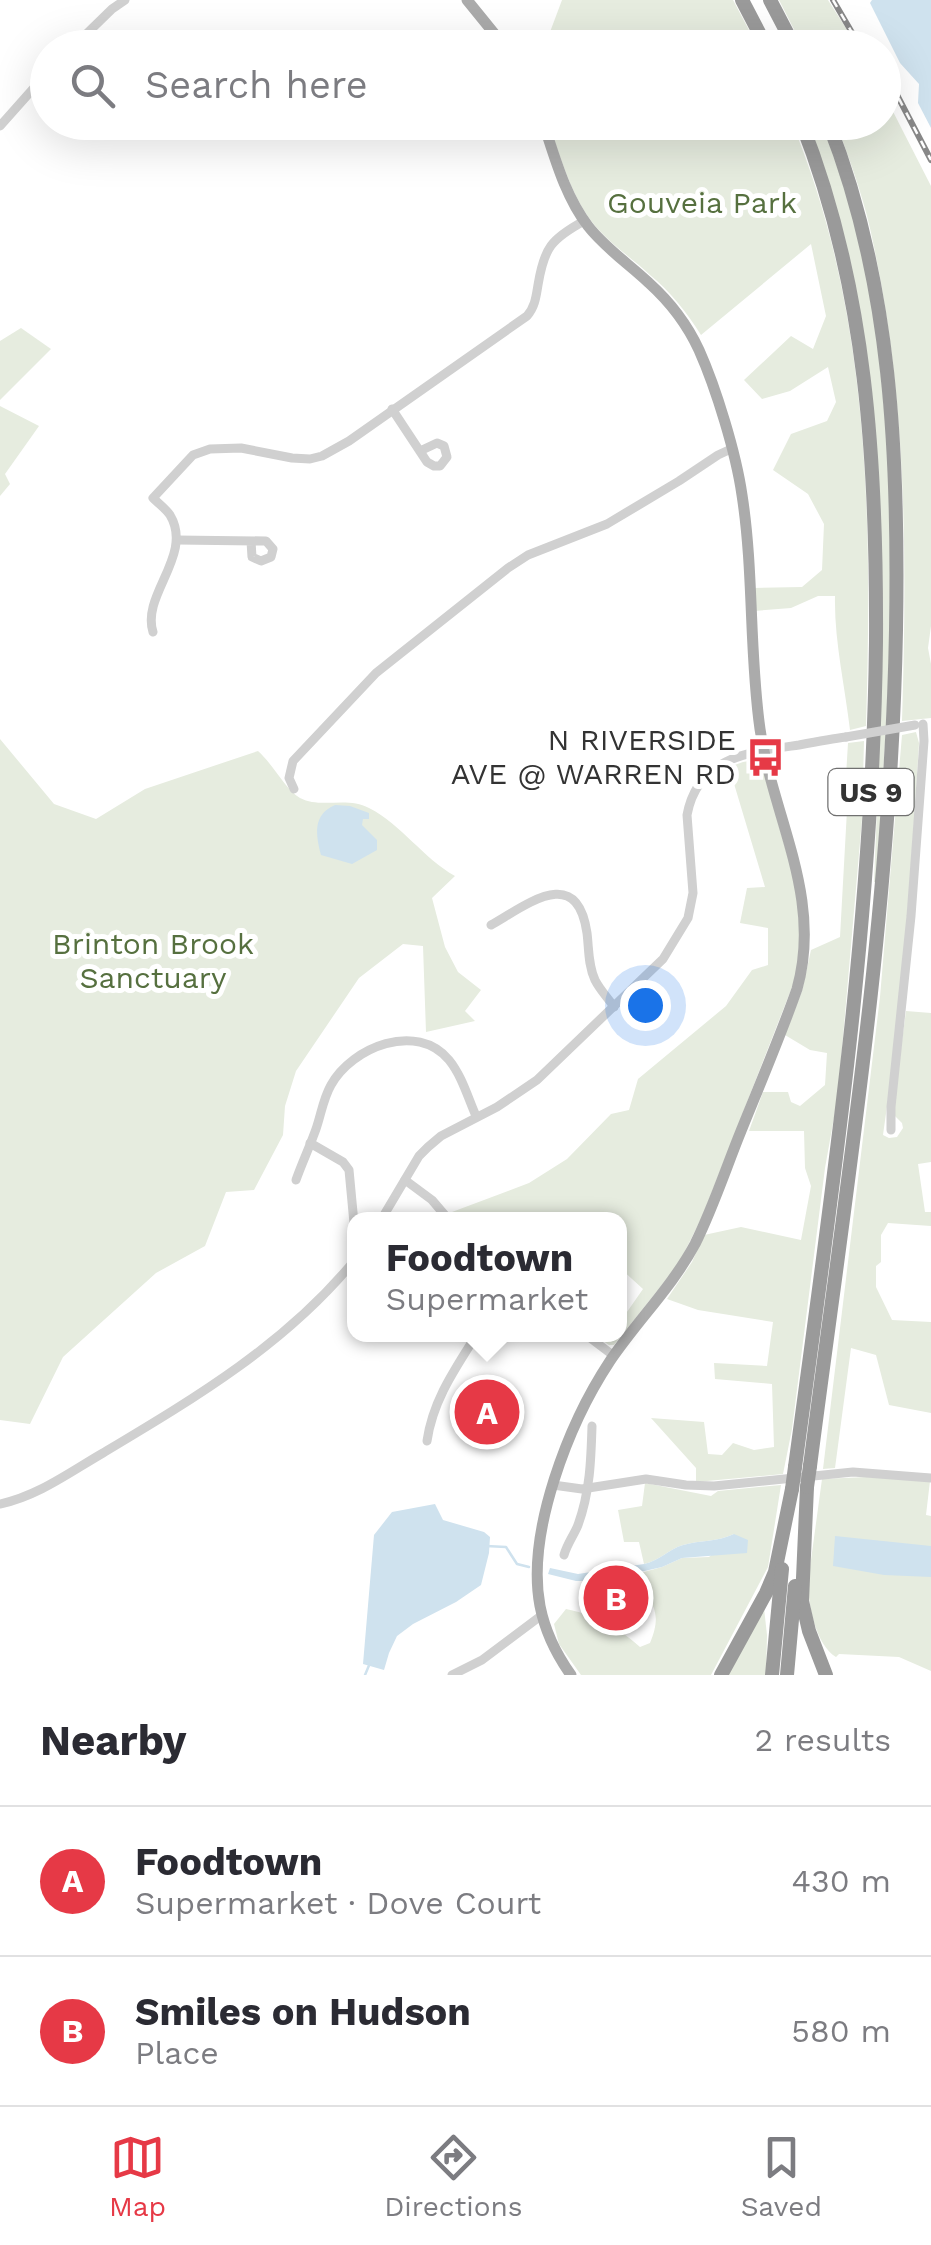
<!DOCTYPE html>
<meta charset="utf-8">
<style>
:root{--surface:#fff;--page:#f7f7f7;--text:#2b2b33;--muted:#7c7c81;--line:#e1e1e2;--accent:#e63946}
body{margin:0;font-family:"Work Sans",sans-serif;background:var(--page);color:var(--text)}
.you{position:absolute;left:645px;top:1005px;width:35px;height:35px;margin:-25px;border:8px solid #fff;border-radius:50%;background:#1a73e8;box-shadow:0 0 0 15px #1a73e833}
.badge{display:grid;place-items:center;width:65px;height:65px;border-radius:50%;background:var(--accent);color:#fff;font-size:32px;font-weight:700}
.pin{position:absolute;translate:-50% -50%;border:5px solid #fff;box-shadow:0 2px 10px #0006}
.popup{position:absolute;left:347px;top:1212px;width:280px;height:130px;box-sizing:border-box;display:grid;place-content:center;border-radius:20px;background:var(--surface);filter:drop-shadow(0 2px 8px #0005);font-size:32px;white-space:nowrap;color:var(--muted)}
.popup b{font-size:38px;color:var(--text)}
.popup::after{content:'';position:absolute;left:50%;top:100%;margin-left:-20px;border:20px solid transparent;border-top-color:var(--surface)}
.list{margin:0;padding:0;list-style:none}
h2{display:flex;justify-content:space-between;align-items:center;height:130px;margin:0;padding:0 40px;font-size:42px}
h2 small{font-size:32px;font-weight:400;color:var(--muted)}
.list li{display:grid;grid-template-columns:65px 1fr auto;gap:30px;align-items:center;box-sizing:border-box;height:150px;padding:0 40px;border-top:2px solid var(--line)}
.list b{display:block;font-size:38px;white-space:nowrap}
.list p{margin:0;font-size:32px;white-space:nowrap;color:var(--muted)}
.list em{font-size:32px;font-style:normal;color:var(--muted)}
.icon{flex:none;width:55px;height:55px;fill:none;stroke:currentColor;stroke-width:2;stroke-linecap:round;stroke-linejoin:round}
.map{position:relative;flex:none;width:931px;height:1675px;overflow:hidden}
.search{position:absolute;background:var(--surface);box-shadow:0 10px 40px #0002;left:30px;right:30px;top:30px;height:110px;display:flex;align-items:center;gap:25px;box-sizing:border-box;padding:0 35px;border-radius:55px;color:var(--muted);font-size:38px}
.sheet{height:430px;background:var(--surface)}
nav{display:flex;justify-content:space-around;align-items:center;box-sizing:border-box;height:140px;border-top:2px solid var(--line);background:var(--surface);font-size:28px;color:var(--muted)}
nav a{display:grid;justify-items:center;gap:5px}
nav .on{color:var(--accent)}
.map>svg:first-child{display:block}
.green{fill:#e6ecdf}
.water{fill:#cfe2ee}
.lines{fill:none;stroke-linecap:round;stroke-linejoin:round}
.stream{stroke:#cfe2ee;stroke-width:2.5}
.minor{stroke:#d0d0d0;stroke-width:9}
.major{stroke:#ababab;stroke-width:11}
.highway{stroke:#9a9a9a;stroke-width:14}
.rail-casing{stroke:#888;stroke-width:6}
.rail{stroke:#fff;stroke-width:2.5;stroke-dasharray:8;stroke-linecap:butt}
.minor-bridge{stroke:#d0d0d0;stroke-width:9}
.highway-bridge{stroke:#9a9a9a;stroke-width:14}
.labels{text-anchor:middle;stroke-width:10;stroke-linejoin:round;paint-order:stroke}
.shield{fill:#fff;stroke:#707070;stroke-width:2.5}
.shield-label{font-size:28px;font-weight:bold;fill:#333}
.park-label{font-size:30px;fill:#56703f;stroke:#fff}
.poi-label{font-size:30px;fill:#333;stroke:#fff;text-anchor:end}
</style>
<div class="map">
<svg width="931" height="1675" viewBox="0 0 931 1675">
<rect width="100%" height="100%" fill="#fff"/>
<g class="green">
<polygon points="562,0 733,0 758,47 544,48"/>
<polygon points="779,0 828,0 858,47 803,47"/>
<path d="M884 94 931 186V626L928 648 931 664V718L902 721C907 562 907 403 874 247 866 204 851 163 836 123L884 122Z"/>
<path d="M548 123H792C871 313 872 523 866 726L850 730C845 686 834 640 835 596H818L791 608 754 611 753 588 802 587 822 570 824 524 808 494 773 470 791 434 827 421 836 402 828 367 790 391 762 399 744 380 791 336 813 349 826 316 811 244 701 335C687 313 670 291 650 275 633 259 613 246 597 228 571 198 562 159 548 123Z"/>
<polygon points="806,123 823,123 843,178 863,251 875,313 890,471 892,620 877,882 874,882 879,759 872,399"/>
<polygon points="21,328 51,349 0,400 0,341"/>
<polygon points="0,406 39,426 5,474 10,484 0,496"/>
<path d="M916 732 919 743C911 874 902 1005 883 1135L889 1138 897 1137 903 1128 902 1123 893 1114V1108L906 1011 931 1013V1162L918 1164 925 1212H931V1226L888 1223 881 1235V1262L876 1266V1287L892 1320 931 1322V1413L889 1405 876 1355 851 1348 835 1468 823 1469 880 997 902 735Z"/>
<path d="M0 739 54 804 96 819 145 789 258 751C272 763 286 790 300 798 321 809 347 796 369 808 402 825 423 858 455 876L432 898 445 947 458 972 481 990 465 1011 475 1021 426 1032 423 946 403 944 359 978 296 1071 285 1106 283 1135 254 1190 226 1192 205 1246 156 1273 63 1357 30 1424 0 1420Z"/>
<polygon points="864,741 862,819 838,1095 825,1168 792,1429 783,1474 696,1482 696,1468 651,1418 704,1422 708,1454 722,1455 733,1443 754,1450 774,1447 772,1384 715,1379 714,1363 767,1366 773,1322 698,1310 667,1299 692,1262 704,1235 741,1227 801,1240 811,1186 805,1168 804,1131 749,1131 763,1092 788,1092 791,1102 800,1106 825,1085 827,1053 810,1050 785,1035 802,991 811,950 840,937 847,810 844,809 848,743"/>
<polygon points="760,759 792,872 802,918 796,977 702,1217 682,1257 669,1276 614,1345 609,1345 595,1335 620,1334 620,1322 643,1289 620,1268 620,1220 459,1220 452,1212 529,1183 567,1159 611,1114 629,1110 638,1079 726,1006 752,970 768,965 768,928 740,923 747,888 765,887 729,767 743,762"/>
<path d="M867 1477 930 1481 926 1515 931 1516V1671L899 1657 839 1654 836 1657C816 1645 808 1605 808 1582L822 1479Z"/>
<path d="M645 1483 711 1496 718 1491 781 1485 768 1567 711 1675H581L559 1644 554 1624 566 1609C602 1617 613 1624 640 1647L650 1643C664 1609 651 1601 629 1576L662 1567 682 1558 709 1557 734 1534C717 1542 700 1540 683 1545 669 1549 659 1561 644 1564L639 1542H624L618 1510 642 1506Z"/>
<polygon points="764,1608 767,1635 766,1675 728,1675"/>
</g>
<g class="water">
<polygon points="872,0 931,0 931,128 918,103 919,84 900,63 870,3"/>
<path d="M335 805 350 806 369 813V819H363L362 825 377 840V850L352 864 321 855C316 835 312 815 335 805Z"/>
<polygon points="435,1504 443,1520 484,1532 490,1537 489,1553 481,1585 456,1602 413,1624 397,1636 389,1653 384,1670 363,1664 374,1535 392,1512"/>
<path d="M734 1534 748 1540 747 1553 682 1558 662 1567 601 1581H576L548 1574 550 1568 578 1574 644 1564C659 1561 669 1549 683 1545 700 1540 717 1542 734 1534Z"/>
<polygon points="835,1536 931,1546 931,1577 884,1575 833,1566"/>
</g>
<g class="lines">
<g class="stream">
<polyline points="486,1546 506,1547 517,1564 529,1567"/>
<polyline points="365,1675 370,1663"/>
</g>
<g class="minor">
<polyline points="72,48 112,9 125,0"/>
<polyline points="0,126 48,72"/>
<polyline points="392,409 427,462 434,466 440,466 447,457 444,446 437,443 420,451"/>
<polyline points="177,540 266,541 273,549 271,557 261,561 252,557 251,541"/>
<path d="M153 632C141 595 194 555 170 515 166 509 158 503 153 498L193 455 210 449 241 448 292 458 310 459 322 456 349 441 527 316C535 307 536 297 538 285 544 248 551 239 584 221"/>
<polyline points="294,789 289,778 293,761 376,673 508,568 528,555 607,524 679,481 718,455 731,449"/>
<path d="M491 925C528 904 577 864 587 933 589 949 588 965 595 980 600 990 608 998 614 1007"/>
<polyline points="891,1130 891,1107 911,916 924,741 923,724"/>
<polyline points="310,1143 343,1162 349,1170 354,1223"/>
<path d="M296 1180C302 1163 310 1146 316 1129 321 1115 323 1099 331 1085 352 1047 417 1021 449 1060 462 1076 468 1098 476 1116"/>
<polyline points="405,1180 432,1200 449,1220"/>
<path d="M381 1220 419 1156 428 1147 441 1136 497 1107 537 1080 663 959 688 918 693 893 687 815C698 756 750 752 799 745 815 742 831 739 846 737"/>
<polyline points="585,1334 614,1356"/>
<path d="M427 1441C433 1400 455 1369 477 1334"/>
<polyline points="553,1485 582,1489 646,1479 686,1485 714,1486 853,1472 931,1478"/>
<path d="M0 1504C38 1496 70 1472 103 1453 195 1398 286 1344 354 1261"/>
<path d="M564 1555C567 1544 574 1535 578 1525 590 1492 591 1460 592 1426"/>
<polyline points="452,1675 482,1660 542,1615"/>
</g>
<g class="major">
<polyline points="467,0 506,48"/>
<path d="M543 122C555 158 565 196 588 226 605 248 629 264 649 283 670 302 687 324 699 350 716 388 736 453 742 495 754 572 749 652 760 729 773 818 823 897 797 989 780 1037 760 1084 741 1131 726 1168 713 1208 695 1244 672 1287 637 1321 610 1361 569 1423 526 1532 540 1606 545 1631 556 1654 571 1675"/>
</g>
<g class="highway">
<polyline points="742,0 767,48"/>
<polyline points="770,0 795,48"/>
<path d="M810 1466C846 1188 891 910 896 630 899 459 892 283 828 122"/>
<path d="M795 1467C832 1192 873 919 876 642 877 465 867 288 801 122"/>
<polyline points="807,1487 802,1601 809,1631 826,1675"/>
<polyline points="721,1675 766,1593 775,1572 792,1489"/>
<polyline points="772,1675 782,1569"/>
<polyline points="787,1675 795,1586"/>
</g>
<defs>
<g id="rail">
<polyline points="833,0 861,48"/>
<polyline points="884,70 931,160"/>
</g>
</defs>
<use href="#rail" class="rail-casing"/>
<use href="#rail" class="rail"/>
<polyline class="minor-bridge" points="846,737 915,725"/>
<g class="highway-bridge">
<polyline points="807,1487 810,1466"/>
<polyline points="792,1489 795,1467"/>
</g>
</g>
<defs>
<symbol id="bus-bare" viewBox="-9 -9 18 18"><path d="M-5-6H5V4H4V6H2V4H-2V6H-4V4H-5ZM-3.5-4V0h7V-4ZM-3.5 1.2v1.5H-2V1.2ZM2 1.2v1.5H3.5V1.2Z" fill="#e63946" stroke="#fff" stroke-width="2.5" paint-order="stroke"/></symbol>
</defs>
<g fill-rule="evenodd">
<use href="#bus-bare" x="738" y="730" width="55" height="55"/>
</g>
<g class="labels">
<rect class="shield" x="828.5" y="769" width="85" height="46" rx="8"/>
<g class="shield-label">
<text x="871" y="802">US 9</text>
</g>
<g class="park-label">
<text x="702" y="213">Gouveia Park</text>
<text x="153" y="954">Brinton Brook<tspan x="153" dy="34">Sanctuary</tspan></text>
</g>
<g class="poi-label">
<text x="736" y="750">N RIVERSIDE<tspan x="736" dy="34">AVE @ WARREN RD</tspan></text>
</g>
</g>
</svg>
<div class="you"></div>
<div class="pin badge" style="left:487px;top:1412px">A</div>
<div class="popup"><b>Foodtown</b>Supermarket</div>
<div class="pin badge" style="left:616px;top:1598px">B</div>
<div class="search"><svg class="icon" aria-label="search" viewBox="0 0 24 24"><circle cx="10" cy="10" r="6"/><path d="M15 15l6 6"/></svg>Search here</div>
</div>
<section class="sheet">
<h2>Nearby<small>2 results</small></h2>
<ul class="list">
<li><span class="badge">A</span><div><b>Foodtown</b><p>Supermarket · Dove Court</p></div><em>430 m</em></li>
<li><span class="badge">B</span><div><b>Smiles on Hudson</b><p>Place</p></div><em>580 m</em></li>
</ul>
</section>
<nav>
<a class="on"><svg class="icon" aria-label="map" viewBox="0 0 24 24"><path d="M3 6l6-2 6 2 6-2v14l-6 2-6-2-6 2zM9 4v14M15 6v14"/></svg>Map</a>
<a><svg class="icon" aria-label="directions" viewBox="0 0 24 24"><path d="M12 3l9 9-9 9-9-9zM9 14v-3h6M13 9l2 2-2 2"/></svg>Directions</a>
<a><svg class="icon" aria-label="saved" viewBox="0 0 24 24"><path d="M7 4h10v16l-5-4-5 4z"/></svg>Saved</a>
</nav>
